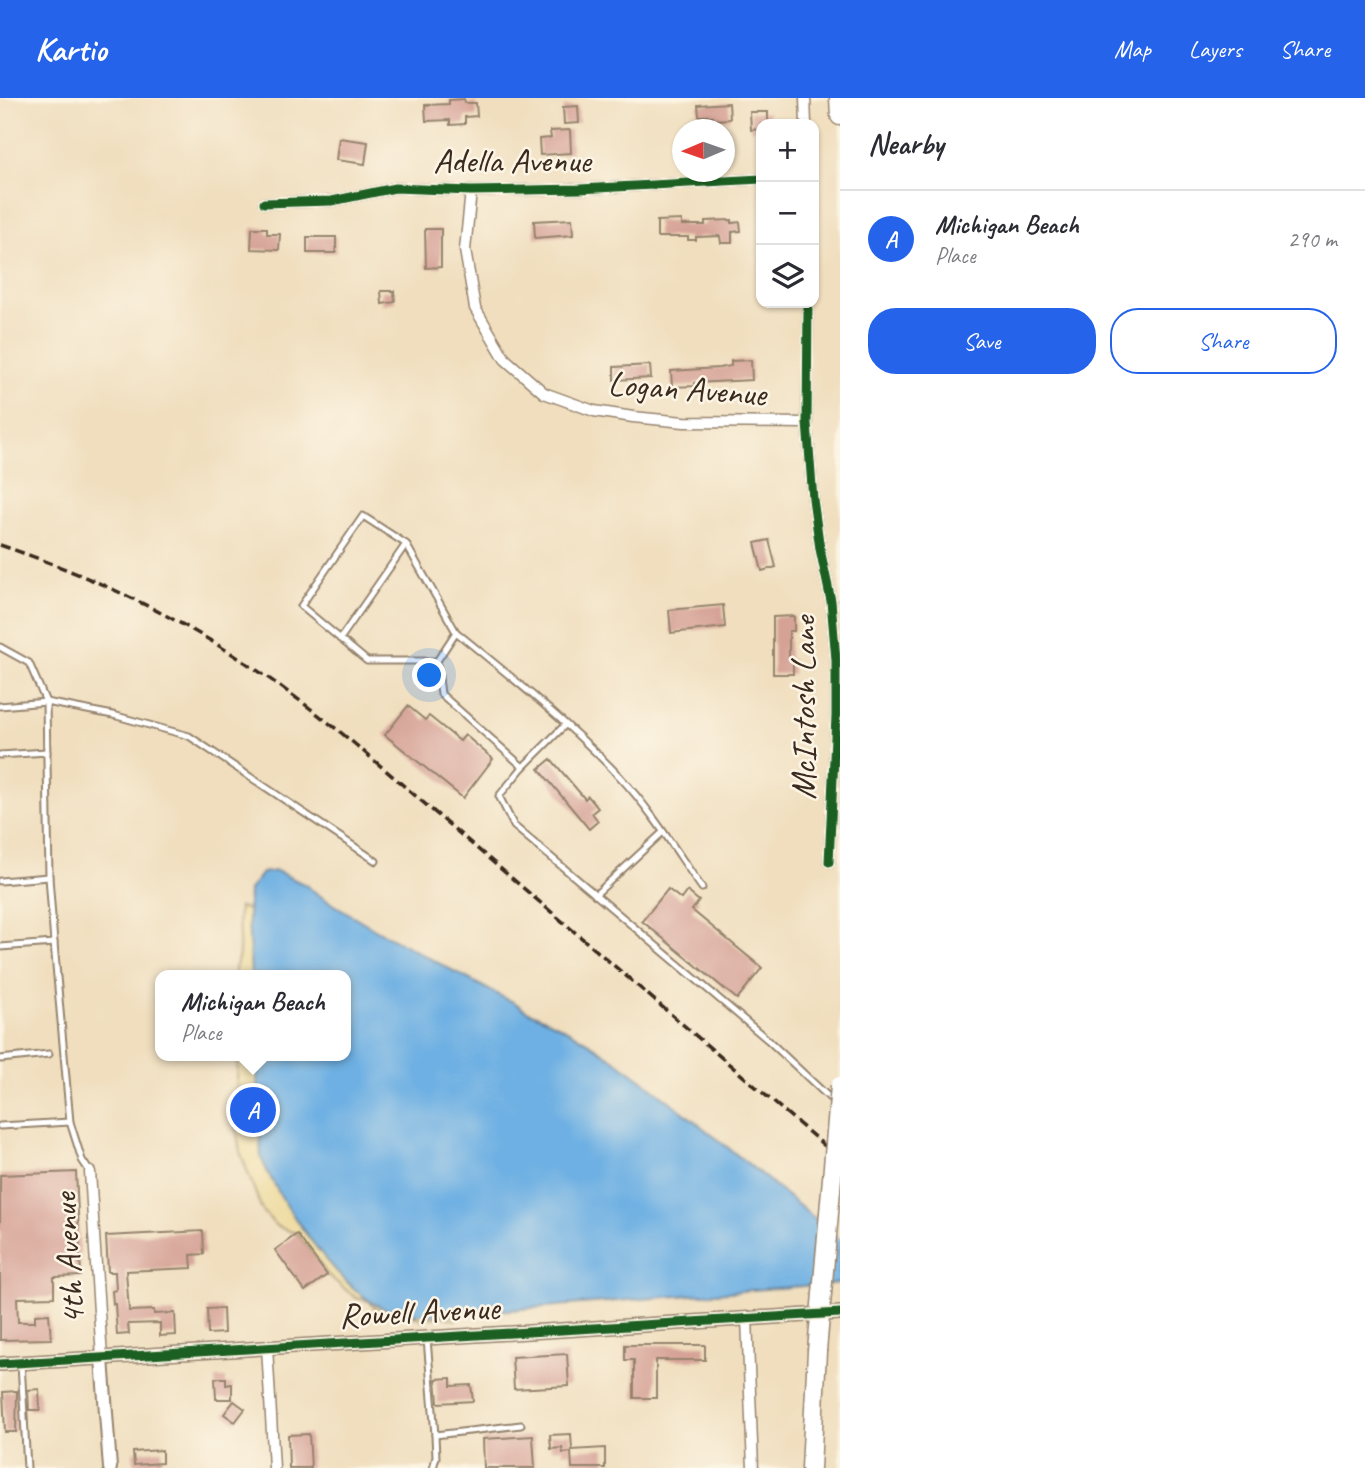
<!DOCTYPE html>
<meta charset="utf-8">
<style>
:root{--surface:#fff;--page:#f7f7f7;--text:#2b2b33;--muted:#7c7c81;--line:#e1e1e2;--accent:#2563eb}
body{margin:0;font-family:Caveat,sans-serif;background:var(--page);color:var(--text)}
.controls{position:absolute;right:21px;top:21px;display:grid;overflow:hidden;border-radius:14px;box-shadow:0 2px 5px #0004}
.controls button{width:63px;height:63px;display:grid;place-items:center;padding:0;border:0;border-bottom:2px solid var(--line);background:var(--surface);color:var(--text);font:35px sans-serif}
.compass{position:absolute;left:672px;top:21px;width:63px;height:63px;border-radius:50%;background:var(--surface);box-shadow:0 2px 5px #0004;rotate:268deg}
.you{position:absolute;left:430px;top:578px;width:24px;height:24px;margin:-18px;border:5px solid #fff;border-radius:50%;background:#1a73e8;box-shadow:0 0 0 10px #1a73e833}
.badge{display:grid;place-items:center;width:46px;height:46px;border-radius:50%;background:var(--accent);color:#fff;font-size:23px;font-weight:700}
.pin{position:absolute;translate:-50% -50%;border:4px solid #fff;box-shadow:0 2px 7px #0006}
.popup{position:absolute;left:155px;top:872px;width:196px;height:91px;box-sizing:border-box;display:grid;place-content:center;border-radius:14px;background:var(--surface);filter:drop-shadow(0 2px 5px #0005);font-size:23px;white-space:nowrap;color:var(--muted)}
.popup b{font-size:26px;color:var(--text)}
.popup::after{content:'';position:absolute;left:50%;top:100%;margin-left:-14px;border:14px solid transparent;border-top-color:var(--surface)}
.list{margin:0;padding:0;list-style:none}
h2{display:flex;justify-content:space-between;align-items:center;height:91px;margin:0;padding:0 28px;font-size:30px}
h2 small{font-size:23px;font-weight:400;color:var(--muted)}
.list li{display:grid;grid-template-columns:46px 1fr auto;gap:21px;align-items:center;box-sizing:border-box;height:98px;padding:0 28px;border-top:2px solid var(--line)}
.list b{display:block;font-size:26px;white-space:nowrap}
.list p{margin:0;font-size:23px;white-space:nowrap;color:var(--muted)}
.list em{font-size:23px;font-style:normal;color:var(--muted)}
.actions{display:flex;gap:14px;padding:21px 28px}
.actions a{flex:1;padding:16px 0;border:2px solid var(--accent);border-radius:28px;text-align:center;font-size:24px;color:var(--accent)}
.actions .main{background:var(--accent);color:#fff}
.icon{flex:none;width:38px;height:38px;fill:none;stroke:currentColor;stroke-width:2;stroke-linecap:round;stroke-linejoin:round}
.map{position:relative;flex:none;width:840px;height:1370px;overflow:hidden}
header{display:flex;align-items:center;gap:42px;box-sizing:border-box;height:98px;padding:0 35px;background:var(--accent);color:#fff}
header strong{font-size:33px}
nav{display:flex;gap:38px;margin-inline-start:auto;font-size:24px}
main{display:flex}
aside{flex:1;background:var(--surface)}
.map>svg:first-child{display:block}
.sand{fill:#eeda9e;stroke:#94825e;stroke-width:2}
.water{fill:#6eb0e3;stroke:#546d80;stroke-width:2}
.building{fill:#d6a296}
.lines{fill:none;stroke-linecap:round;stroke-linejoin:round}
.service-casing{stroke:#96846e;stroke-width:9}
.minor-casing{stroke:#96846e;stroke-width:13}
.tertiary-casing{stroke:#96846e;stroke-width:16}
.motorway-casing{stroke:#96846e;stroke-width:21}
.service{stroke:#fff;stroke-width:5}
.minor{stroke:#fff;stroke-width:10}
.tertiary{stroke:#fff;stroke-width:12}
.motorway{stroke:#fff;stroke-width:18}
.rail{stroke:#3b2a1e;stroke-width:3.5;stroke-dasharray:10 5;stroke-linecap:butt}
.motorway-bridge-casing{stroke:#96846e;stroke-width:21;stroke-linecap:butt}
.motorway-bridge{stroke:#fff;stroke-width:18}
.cycleway-casing{stroke:#fcf5e5;stroke-width:13}
.cycleway{stroke:#1b5e20;stroke-width:9}
.labels{text-anchor:middle;stroke-width:5;stroke-linejoin:round;paint-order:stroke}
.street-label{font-size:35px;fill:#3b2a1e;stroke:#fcf5e5}
</style>
<header>
<strong>Kartio</strong>
<nav><a>Map</a><a>Layers</a><a>Share</a></nav>
</header>
<main>
<div class="map">
<svg width="840" height="1370" viewBox="0 0 840 1370">
<rect width="100%" height="100%" fill="#fcf5e5"/>
<filter id="ink" filterUnits="userSpaceOnUse"><feTurbulence type="fractalNoise" baseFrequency=".0143" numOctaves="2"/><feDisplacementMap in="SourceGraphic" scale="14" xChannelSelector="R" yChannelSelector="G"/><feConvolveMatrix kernelMatrix="1 2 1 2 8 2 1 2 1" color-interpolation-filters="sRGB"/></filter>
<filter id="wash" filterUnits="userSpaceOnUse"><feTurbulence type="fractalNoise" baseFrequency=".00686" numOctaves="4" result="noise"/><feDisplacementMap in="SourceGraphic" scale="28" xChannelSelector="R" yChannelSelector="G"/><feGaussianBlur stdDeviation="1.57" result="paint"/><feColorMatrix in="noise" values="0 0 0 0 0 0 0 0 0 0 0 0 0 0 0 0 0 1.4 0 .05"/><feComposite in="paint" operator="in"/></filter>
<g filter="url(#wash)">
<rect width="100%" height="100%" fill="#f0debe"/>
<g class="sand">
<path d="M239 809 254 813 259 877H235C233 869 239 864 239 855 240 840 237 825 239 809Z"/>
<path d="M238 958H267L444 1214 453 1218 469 1211V1216H462L455 1222 443 1218 432 1220 430 1218 423 1223 419 1219H414L409 1211 400 1209 393 1215C382 1215 376 1213 369 1203L356 1200 328 1177 298 1136 276 1128 262 1112 240 1054 235 1023Z"/>
</g>
<path class="water" d="M276 773 304 786 323 800 380 834 506 901C516 903 521 911 529 914 585 936 635 976 682 1013 735 1055 788 1098 840 1142V1185L445 1217C426 1216 405 1217 386 1211 344 1198 276 1100 261 1059L256 958H346V877H251L248 819 249 792 262 775Z"/>
<g id="blocks">
<g class="building">
<polygon points="464,1 465,5 476,5 477,18 465,19 465,26 450,27 450,22 426,23 425,7 449,6 449,2"/>
<polygon points="729,5 730,21 713,22 713,18 699,18 698,7"/>
<polygon points="578,8 579,25 564,26 563,9"/>
<polygon points="750,14 768,14 768,26 761,26 761,31 751,32"/>
<polygon points="570,32 571,55 540,57 539,41 551,40 550,33"/>
<polygon points="339,40 368,44 365,66 336,62"/>
<polygon points="572,121 573,137 535,140 534,123"/>
<polygon points="682,122 682,127 705,127 705,123 732,122 732,125 740,124 741,133 732,134 732,145 721,145 720,138 696,139 696,142 688,142 688,139 657,139 657,123"/>
<polygon points="252,130 267,130 267,136 280,136 279,152 251,151"/>
<polygon points="425,131 441,131 441,169 426,170"/>
<rect x="307" y="139" width="29" height="16"/>
<polygon points="381,193 394,193 395,204 382,206"/>
<polygon points="751,262 752,282 695,285 695,288 672,289 671,273 719,270 731,268 731,263"/>
<polygon points="650,267 651,280 614,282 614,269"/>
<polygon points="769,442 776,469 762,473 755,445"/>
<polygon points="723,507 725,529 671,535 669,512"/>
<polygon points="794,518 794,533 789,533 789,561 793,561 793,576 773,576 773,519"/>
<polygon points="408,608 425,622 429,618 460,643 465,637 493,661 463,700 385,637"/>
<polygon points="551,661 585,701 588,698 598,710 592,715 598,723 589,731 539,671"/>
<polygon points="668,791 681,801 687,793 699,803 692,812 762,870 737,901 642,823"/>
<polygon points="76,1074 81,1178 54,1179 54,1199 17,1200 18,1224 35,1224 35,1217 49,1216 51,1241 0,1242 0,1077"/>
<polygon points="203,1133 204,1156 191,1157 192,1170 126,1173 129,1213 154,1212 154,1216 175,1215 176,1237 160,1238 160,1225 128,1226 129,1236 117,1237 115,1206 113,1206 112,1193 116,1192 115,1174 108,1174 106,1138"/>
<polygon points="297,1136 327,1177 305,1193 275,1152"/>
<polygon points="223,1210 224,1235 208,1236 207,1211"/>
<polygon points="625,1247 705,1247 705,1262 656,1262 656,1300 634,1300 634,1262 625,1262"/>
<polygon points="567,1256 569,1288 514,1291 512,1259"/>
<polygon points="215,1280 226,1280 226,1287 232,1286 232,1301 216,1301"/>
<polygon points="451,1280 451,1288 471,1287 473,1303 438,1305 436,1281"/>
<polygon points="39,1291 40,1312 29,1312 28,1292"/>
<polygon points="17,1293 16,1334 5,1334 3,1294"/>
<polygon points="234,1303 245,1311 235,1324 224,1316"/>
<polygon points="309,1336 311,1370 289,1370 288,1337"/>
<polygon points="571,1336 572,1352 605,1350 605,1370 572,1370 571,1354 563,1355 562,1350 551,1351 550,1337"/>
<polygon points="533,1338 535,1370 484,1370 483,1341"/>
<polygon points="162,1352 162,1365 134,1367 133,1354"/>
</g>
</g>
</g>
<g filter="url(#ink)">
<use href="#blocks" fill-opacity="0" stroke="#96846e" stroke-width="2"/>
<g class="lines">
<defs>
<g id="service">
<polyline points="406,446 456,534"/>
<polyline points="340,541 406,446 363,418 301,508 367,563 437,563"/>
<polyline points="0,549 29,565 46,604 49,779 54,845 0,849"/>
<polyline points="0,608 46,604 113,617 189,638 376,763"/>
<polyline points="0,657 47,654"/>
<polyline points="523,669 565,627"/>
<polyline points="0,783 49,779"/>
<path d="M702 790C676 753 651 712 620 679 570 626 513 580 456 534L437 563 441 596 523 669 499 698 514 728 768 942 835 1005"/>
<polyline points="595,797 663,734"/>
<polyline points="54,845 70,1024"/>
<polyline points="0,961 49,956"/>
<polyline points="0,1028 70,1024 82,1062 90,1074"/>
<polyline points="427,1241 435,1337 521,1327"/>
<polyline points="21,1265 27,1370"/>
<polyline points="433,1370 436,1359 435,1337"/>
</g>
<g id="minor">
<polyline points="805,0 806,26"/>
<polyline points="471,93 465,152 475,210 505,261 544,295 594,313 633,319 684,324 807,325"/>
<polyline points="264,105 332,103 395,90 471,93 580,91 761,81"/>
<polyline points="808,205 807,325 813,401 820,451 831,503 836,562 836,618 829,764"/>
<polyline points="90,1074 102,1260"/>
<polyline points="747,1220 753,1370"/>
<polyline points="267,1249 274,1370"/>
</g>
<g id="tertiary">
<polyline points="102,1260 110,1370"/>
<polyline points="0,1266 840,1215"/>
</g>
<g id="motorway">
<polyline points="839,0 840,18"/>
<polyline points="811,1370 817,1253"/>
</g>
</defs>
<use href="#service" class="service-casing"/>
<use href="#minor" class="minor-casing"/>
<use href="#tertiary" class="tertiary-casing"/>
<use href="#motorway" class="motorway-casing"/>
<use href="#service" class="service"/>
<use href="#minor" class="minor"/>
<use href="#tertiary" class="tertiary"/>
<use href="#motorway" class="motorway"/>
<path class="rail" d="M0 447C139 494 243 553 356 647L840 1061"/>
<defs>
<polyline id="motorway-bridge" points="817,1253 840,988"/>
</defs>
<use href="#motorway-bridge" class="motorway-bridge-casing"/>
<use href="#motorway-bridge" class="motorway-bridge"/>
<defs>
<g id="cycleway">
<polyline points="264,105 332,103 395,90 471,93 580,91 761,81"/>
<polyline points="808,205 807,325 813,401 820,451 831,503 836,562 836,618 829,764"/>
<polyline points="0,1266 840,1215"/>
</g>
</defs>
<use href="#cycleway" class="cycleway-casing"/>
<use href="#cycleway" class="cycleway"/>
</g>
</g>
<g class="labels">
<g class="street-label">
<text x="512" y="74">Adella Avenue</text>
<text transform="translate(687 290) rotate(4)" y="12">Logan Avenue</text>
<text transform="translate(803 610) rotate(-90)" y="12">McIntosh Lane</text>
<text transform="translate(68 1161) rotate(-94)" y="12">4th Avenue</text>
<text transform="translate(419 1213) rotate(-3)" y="12">Rowell Avenue</text>
</g>
</g>
</svg>
<div class="controls">
<button>+</button>
<button>−</button>
<button><svg class="icon" aria-label="layers" viewBox="0 0 24 24"><path d="M12 4l9 5-9 5-9-5zM3 14l9 5 9-5"/></svg></button>
</div>
<svg class="compass" viewBox="-18 -18 36 36"><path d="M0-13l5 13h-10z" fill="#e53935"/><path d="M0 13l5-13h-10z" fill="#7c7c81"/></svg>
<div class="you"></div>
<div class="pin badge" style="left:253px;top:1012px">A</div>
<div class="popup"><b>Michigan Beach</b>Place</div>
</div>
<aside>
<h2>Nearby<small></small></h2>
<ul class="list">
<li><span class="badge">A</span><div><b>Michigan Beach</b><p>Place</p></div><em>290 m</em></li>
</ul>
<div class="actions"><a class="main">Save</a><a>Share</a></div>
</aside>
</main>
